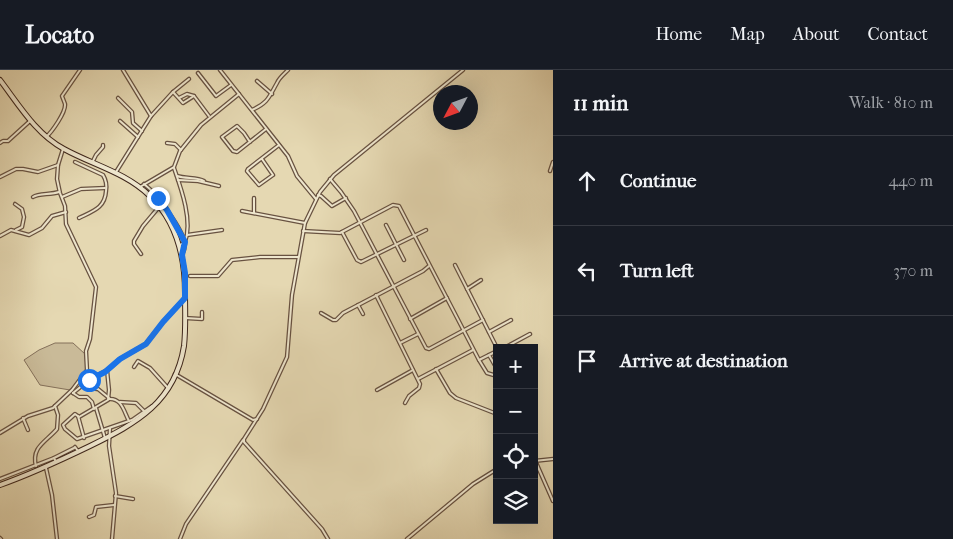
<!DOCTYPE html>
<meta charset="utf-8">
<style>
:root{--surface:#171b24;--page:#242831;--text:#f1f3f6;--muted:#9ea1a6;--line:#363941}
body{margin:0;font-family:"IM FELL French Canon",serif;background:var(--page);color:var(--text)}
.controls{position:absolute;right:15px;bottom:15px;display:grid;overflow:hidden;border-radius:0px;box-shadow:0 5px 20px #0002}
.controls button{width:45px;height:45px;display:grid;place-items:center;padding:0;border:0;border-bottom:1px solid var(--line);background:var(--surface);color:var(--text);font:25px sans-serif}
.compass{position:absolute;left:433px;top:15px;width:45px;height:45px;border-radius:50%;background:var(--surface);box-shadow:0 5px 20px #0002;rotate:229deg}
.stop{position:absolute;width:15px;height:15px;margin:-11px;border:4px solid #1a73e8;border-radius:50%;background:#fff}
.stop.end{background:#1a73e8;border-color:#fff;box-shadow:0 1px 5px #0008}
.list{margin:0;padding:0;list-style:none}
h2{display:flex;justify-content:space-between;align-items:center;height:65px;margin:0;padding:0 20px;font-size:21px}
h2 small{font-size:16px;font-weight:400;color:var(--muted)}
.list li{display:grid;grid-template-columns:32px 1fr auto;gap:15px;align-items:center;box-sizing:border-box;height:90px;padding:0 20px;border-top:1px solid var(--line)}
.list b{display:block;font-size:19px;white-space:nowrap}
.list em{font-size:16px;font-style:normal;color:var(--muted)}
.icon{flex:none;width:28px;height:28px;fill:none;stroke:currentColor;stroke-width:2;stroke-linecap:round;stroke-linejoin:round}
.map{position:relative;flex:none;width:553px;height:469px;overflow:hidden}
header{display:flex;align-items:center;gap:30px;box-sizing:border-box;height:70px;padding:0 25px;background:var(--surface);border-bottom:1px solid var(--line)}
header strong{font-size:24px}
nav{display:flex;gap:28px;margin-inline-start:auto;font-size:18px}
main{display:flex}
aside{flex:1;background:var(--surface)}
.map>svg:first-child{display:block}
.green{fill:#c9ba98;stroke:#84705a}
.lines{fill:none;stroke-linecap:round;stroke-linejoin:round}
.minor-casing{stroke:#685241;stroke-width:4.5}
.secondary-casing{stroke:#3e261b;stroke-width:6}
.minor{stroke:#eee6cd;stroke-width:2}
.secondary{stroke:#eee6cd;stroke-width:4}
.route{stroke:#1a73e8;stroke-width:6}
</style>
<header>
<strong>Locato</strong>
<nav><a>Home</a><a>Map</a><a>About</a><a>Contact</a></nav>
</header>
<main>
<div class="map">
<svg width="553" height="469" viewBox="0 0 553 469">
<rect width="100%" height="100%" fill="#e5d8b2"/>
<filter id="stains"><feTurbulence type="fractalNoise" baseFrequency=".004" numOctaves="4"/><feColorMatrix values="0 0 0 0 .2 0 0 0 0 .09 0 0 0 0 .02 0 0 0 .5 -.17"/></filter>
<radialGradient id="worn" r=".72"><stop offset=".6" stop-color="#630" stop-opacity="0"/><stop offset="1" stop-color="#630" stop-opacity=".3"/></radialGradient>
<polygon class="green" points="55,273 73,273 85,284 86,301 70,320 40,315 24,290 39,280"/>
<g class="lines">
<defs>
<g id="minor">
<polyline points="123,0 151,46"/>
<polyline points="220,0 288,86 297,106 316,129"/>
<polyline points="198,3 216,26 231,15"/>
<polyline points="257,11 272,24"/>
<polyline points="173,22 183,33 194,26"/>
<polyline points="118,28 132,42 133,53 142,61"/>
<polyline points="179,28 187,24 194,26 209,46"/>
<path d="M252 40C268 33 269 27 277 13 279 8 284 4 288 0"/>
<polyline points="120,51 138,67"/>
<path d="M46 67C52 62 66 42 65 34 64 31 63 29 62 26L80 0"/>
<polyline points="250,72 244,63 237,56 222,67 233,81 237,82 266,59"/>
<polyline points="0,73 3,71 8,71 30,51"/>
<polyline points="167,73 175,74 181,80"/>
<polyline points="262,89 273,105 259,115 247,101 248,99 279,75"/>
<polyline points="93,91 96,85 103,77 103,75"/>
<path d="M75 92 103 105C106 110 107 115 106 121 105 138 93 141 79 148"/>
<path d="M174 98C181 118 193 151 185 172L180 175"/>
<polyline points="550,101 553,92"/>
<polyline points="116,102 151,46 173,22 189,9"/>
<path d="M177 106C186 109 197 107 204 111"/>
<polyline points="0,107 16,99 23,99 38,102 58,95"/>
<polyline points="330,109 341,122 354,141 426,278 429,279 483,250"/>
<polyline points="178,110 198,111 219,116"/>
<path d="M144 114C156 123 183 159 185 174 185 178 184 181 182 185"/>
<polyline points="140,117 174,97 180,81 201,55 239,24"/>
<polyline points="318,125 321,126 332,136 346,128"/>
<path d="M33 127C39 123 50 125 59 122"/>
<polyline points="62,127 81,119 105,118"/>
<polyline points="15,134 22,139 24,147 22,157 16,160"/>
<polyline points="242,141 305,153"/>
<polyline points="254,143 254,128"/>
<polyline points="386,155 404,190"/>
<polyline points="303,161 340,163 393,135 399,136 479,290 487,303 497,306"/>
<polyline points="342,162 357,190 361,192 426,160"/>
<polyline points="187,165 222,160"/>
<polyline points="0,166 11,160 29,165 42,158 52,146 66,142"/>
<polyline points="141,184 134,174 134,171 143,156 159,137"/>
<polyline points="455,195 497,278"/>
<polyline points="190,206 218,206 232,190 260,187 298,187"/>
<polyline points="467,219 481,210"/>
<polyline points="376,225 420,314 419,318 409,326 405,333"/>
<polyline points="358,235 363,244"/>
<polyline points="321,243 333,250 336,250 343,243 423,201 429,196"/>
<polyline points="185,248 202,249 202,242"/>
<polyline points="410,249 447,228"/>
<polyline points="489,262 511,250"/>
<polyline points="400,273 418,264"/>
<polyline points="504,278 530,264"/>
<polyline points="489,285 497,299"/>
<polyline points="479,290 497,281"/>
<polyline points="134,297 138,291 150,298 168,318"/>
<polyline points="436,299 450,323 456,328 497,344"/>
<polyline points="107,300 109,320 108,330 79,347 75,344 63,355 65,359 77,369 132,350 152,336"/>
<polyline points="175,304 253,350 257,349"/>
<polyline points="418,309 473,280"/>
<polyline points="96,319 98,319 109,328"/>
<polyline points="377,320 413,300"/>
<polyline points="73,323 89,310 109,299 120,289 146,274 163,252 184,229"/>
<polyline points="73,323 79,327 87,327 92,332 94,339"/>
<path d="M109 329C122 328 124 342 129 351"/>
<polyline points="120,332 136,333 144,341"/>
<polyline points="96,338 105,368"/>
<polyline points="78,346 84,368"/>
<polyline points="23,348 28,360"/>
<polyline points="110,358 109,376 116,423 112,469"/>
<polyline points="0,363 28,346 53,338 72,320 87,300 86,281 90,269 96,217 66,154 65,136 60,123 57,109 58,95 63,79"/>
<polyline points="534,388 553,431"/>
<polyline points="534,391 553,389"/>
<polyline points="56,392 54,388 74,378 75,377 78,381"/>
<path d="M36 396C31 377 46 372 57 359L58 345 55 336"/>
<polyline points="46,398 52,425 57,469"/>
<polyline points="0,409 54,388"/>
<polyline points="115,426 133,429"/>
<polyline points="89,447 94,445 96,437 114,435"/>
<polyline points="0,468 1,469"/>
<polyline points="180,469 186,454 243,370"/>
<polyline points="328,469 322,459 244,372 244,369 263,339 287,287 292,225 305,153 320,122 334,105 463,0"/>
<polyline points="407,469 473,414 497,399"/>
</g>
<path id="secondary" d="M0 10C19 35 36 64 64 79 93 95 125 102 150 126 177 152 185 187 185 223 185 240 186 258 184 276 175 332 137 353 90 376 61 390 31 404 0 415"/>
</defs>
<use href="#minor" class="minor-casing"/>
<use href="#secondary" class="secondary-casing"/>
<use href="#minor" class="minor"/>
<use href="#secondary" class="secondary"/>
</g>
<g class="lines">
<polyline class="route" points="89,310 105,302 120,289 146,274 163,252 185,228 185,203 182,185 185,172 167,140 158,128"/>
</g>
<rect width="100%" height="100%" filter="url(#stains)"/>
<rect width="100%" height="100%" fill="url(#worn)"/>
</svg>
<div class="controls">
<button>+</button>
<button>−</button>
<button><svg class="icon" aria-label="locate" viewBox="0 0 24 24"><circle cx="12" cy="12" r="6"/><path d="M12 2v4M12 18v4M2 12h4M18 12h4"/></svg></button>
<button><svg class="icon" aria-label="layers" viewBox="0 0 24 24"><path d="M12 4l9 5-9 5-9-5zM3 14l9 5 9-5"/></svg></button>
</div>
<svg class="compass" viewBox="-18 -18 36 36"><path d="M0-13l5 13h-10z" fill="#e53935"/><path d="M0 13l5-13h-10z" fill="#9ea1a6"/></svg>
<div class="stop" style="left:89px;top:310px"></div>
<div class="stop end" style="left:158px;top:128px"></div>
</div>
<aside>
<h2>11 min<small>Walk · 810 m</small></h2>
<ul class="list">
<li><svg class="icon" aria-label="ahead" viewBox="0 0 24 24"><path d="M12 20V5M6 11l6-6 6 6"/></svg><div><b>Continue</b></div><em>440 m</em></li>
<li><svg class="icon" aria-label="left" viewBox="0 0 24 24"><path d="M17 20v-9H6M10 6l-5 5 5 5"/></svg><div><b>Turn left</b></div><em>370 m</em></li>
<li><svg class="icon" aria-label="arrive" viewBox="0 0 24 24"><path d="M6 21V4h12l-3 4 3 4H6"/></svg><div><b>Arrive at destination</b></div></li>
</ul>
</aside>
</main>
